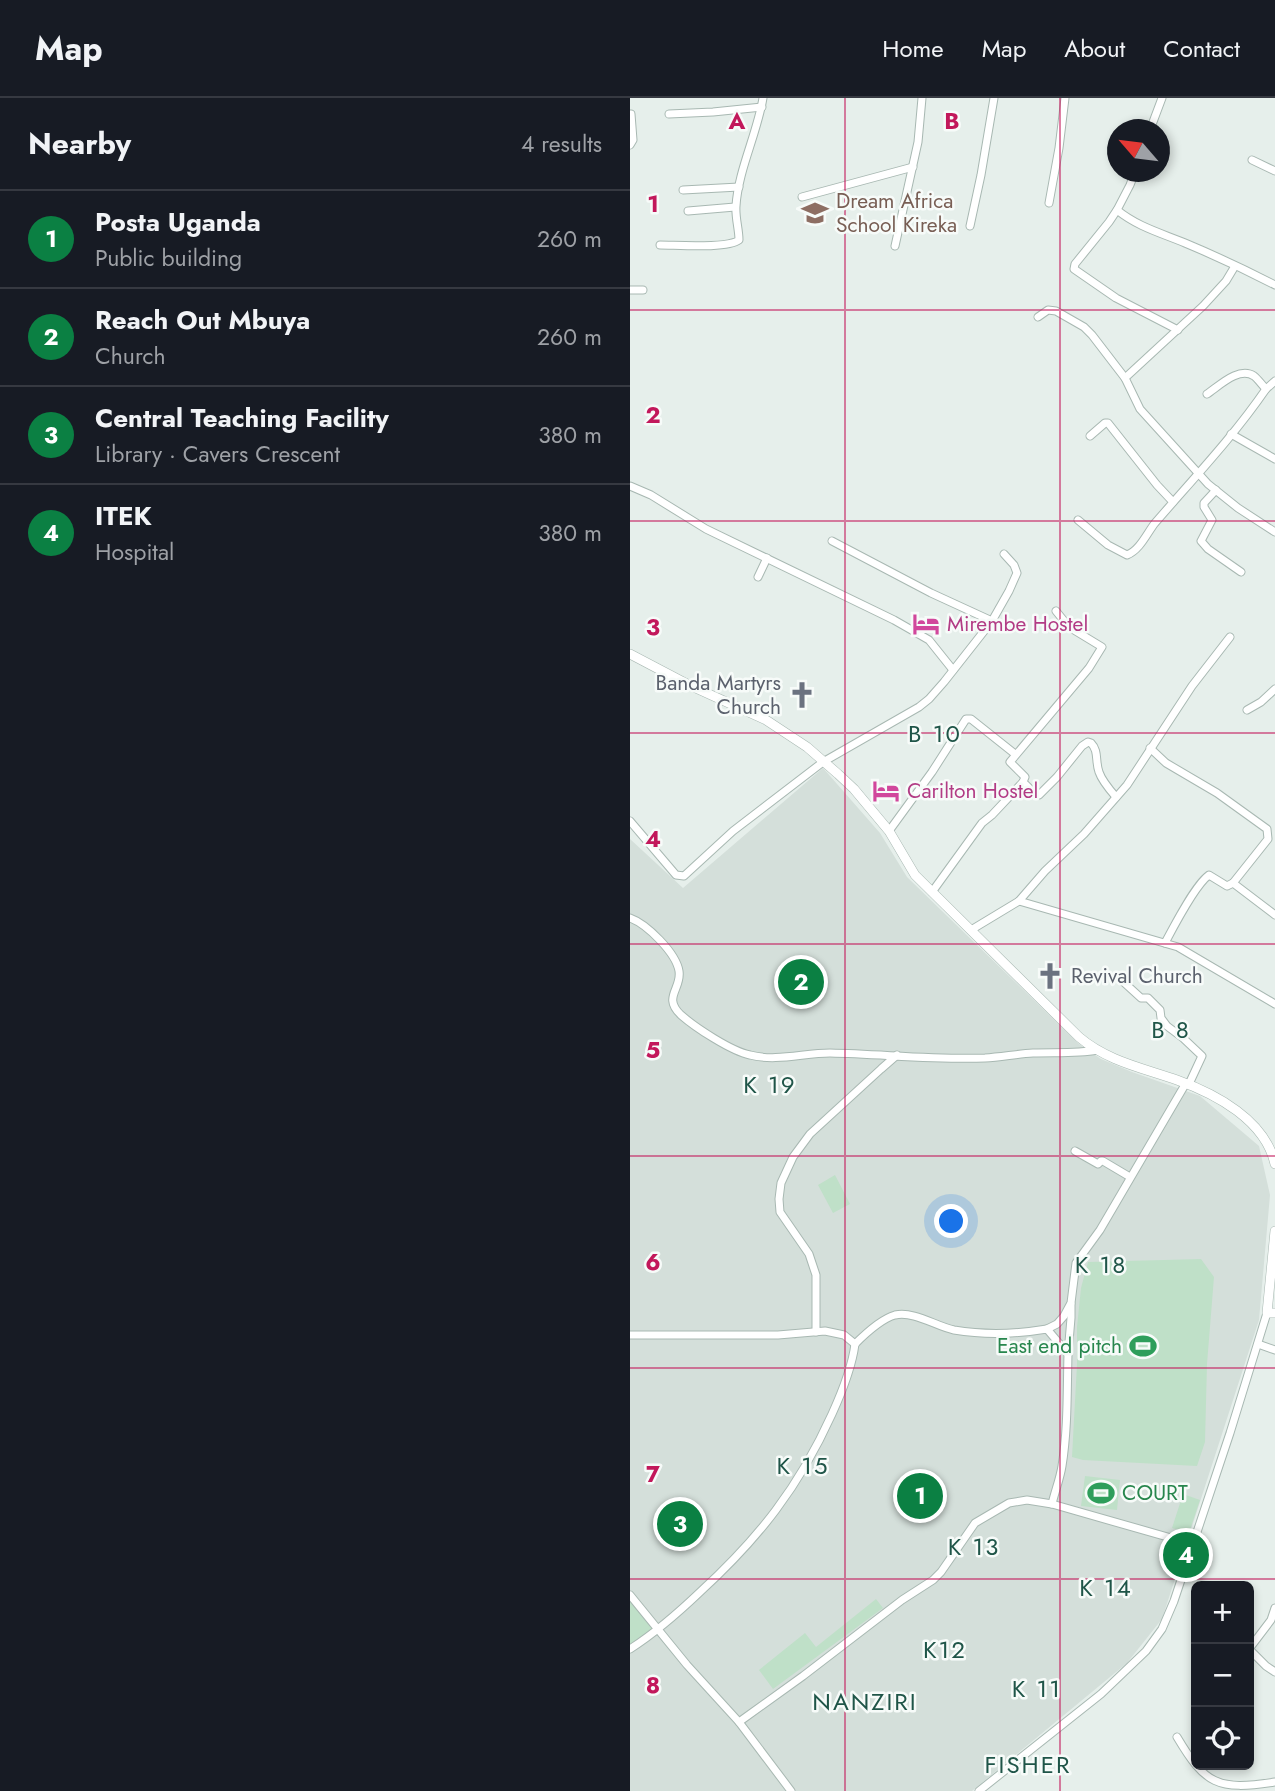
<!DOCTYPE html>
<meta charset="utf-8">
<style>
:root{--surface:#171b24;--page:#242831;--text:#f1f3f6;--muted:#9ea1a6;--line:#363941;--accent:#0b8043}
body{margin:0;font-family:Jost,sans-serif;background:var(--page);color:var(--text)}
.controls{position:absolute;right:21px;bottom:21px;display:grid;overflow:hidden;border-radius:10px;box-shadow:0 4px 10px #0003}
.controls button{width:63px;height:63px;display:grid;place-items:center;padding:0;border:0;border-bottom:2px solid var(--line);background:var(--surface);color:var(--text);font:35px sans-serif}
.compass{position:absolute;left:477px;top:21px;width:63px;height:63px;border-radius:50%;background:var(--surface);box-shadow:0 4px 10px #0003;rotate:298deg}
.you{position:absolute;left:322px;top:1124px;width:24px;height:24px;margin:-18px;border:5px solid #fff;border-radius:50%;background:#1a73e8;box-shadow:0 0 0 10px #1a73e833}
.badge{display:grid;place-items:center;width:46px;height:46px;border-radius:50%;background:var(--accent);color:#fff;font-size:23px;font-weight:700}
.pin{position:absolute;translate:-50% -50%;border:4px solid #fff;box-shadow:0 2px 7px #0006}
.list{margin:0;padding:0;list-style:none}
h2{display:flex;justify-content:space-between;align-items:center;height:91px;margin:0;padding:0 28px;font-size:30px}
h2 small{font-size:23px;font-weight:400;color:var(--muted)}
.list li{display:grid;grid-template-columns:46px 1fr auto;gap:21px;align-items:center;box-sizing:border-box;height:98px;padding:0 28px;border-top:2px solid var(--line)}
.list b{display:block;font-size:26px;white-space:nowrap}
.list p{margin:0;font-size:23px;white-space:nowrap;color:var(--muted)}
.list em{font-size:23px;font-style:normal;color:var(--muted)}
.icon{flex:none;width:38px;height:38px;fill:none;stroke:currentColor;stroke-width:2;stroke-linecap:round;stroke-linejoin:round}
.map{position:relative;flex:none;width:645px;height:1693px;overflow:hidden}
header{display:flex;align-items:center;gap:42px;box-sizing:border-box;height:98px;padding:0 35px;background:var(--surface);border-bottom:2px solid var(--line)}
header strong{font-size:33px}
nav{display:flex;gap:38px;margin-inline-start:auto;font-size:24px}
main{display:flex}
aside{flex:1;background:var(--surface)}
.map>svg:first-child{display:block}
.built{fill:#d4dfda}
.green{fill:#bfe0c8}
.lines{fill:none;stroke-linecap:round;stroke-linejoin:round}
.minor-casing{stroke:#a8b8b2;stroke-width:9}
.tertiary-casing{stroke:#a8b8b2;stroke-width:10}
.minor{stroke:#fff;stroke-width:7}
.tertiary{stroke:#fff;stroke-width:9}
.grid{fill:none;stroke:#c2185b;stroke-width:2;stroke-opacity:0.55}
.labels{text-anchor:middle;stroke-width:5;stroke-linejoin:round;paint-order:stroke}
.education-label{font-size:21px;fill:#785e54;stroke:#f7fbf9;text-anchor:start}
.hotel-label{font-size:21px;fill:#b23c85;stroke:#f7fbf9;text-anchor:start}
.worship-label{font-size:21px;fill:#5b616d;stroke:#f7fbf9;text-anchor:end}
.leisure-label{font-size:21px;fill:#27864d;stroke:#f7fbf9;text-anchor:end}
.quarter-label{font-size:24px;letter-spacing:2px;fill:#1f5548;stroke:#f7fbf9}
.grid-label{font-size:23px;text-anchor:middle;font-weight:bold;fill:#c2185b;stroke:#f7fbf9;stroke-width:5;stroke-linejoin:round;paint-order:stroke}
</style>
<header>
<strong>Map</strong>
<nav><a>Home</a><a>Map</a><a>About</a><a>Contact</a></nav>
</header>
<main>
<aside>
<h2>Nearby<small>4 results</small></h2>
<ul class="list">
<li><span class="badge">1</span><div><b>Posta Uganda</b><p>Public building</p></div><em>260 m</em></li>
<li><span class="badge">2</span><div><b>Reach Out Mbuya</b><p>Church</p></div><em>260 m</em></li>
<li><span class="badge">3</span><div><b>Central Teaching Facility</b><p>Library · Cavers Crescent</p></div><em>380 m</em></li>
<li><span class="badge">4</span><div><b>ITEK</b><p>Hospital</p></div><em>380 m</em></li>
</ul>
</aside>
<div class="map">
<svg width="645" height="1693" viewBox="0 0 645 1693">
<rect width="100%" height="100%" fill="#e6efeb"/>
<polygon class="built" points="193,670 250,735 277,779 449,946 471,961 502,974 570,998 629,1048 640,1097 629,1222 532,1521 497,1565 342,1693 0,1693 0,741 53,790"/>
<g class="green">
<polygon points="205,1077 220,1106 203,1115 188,1087"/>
<polygon points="571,1161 584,1179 577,1266 575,1344 567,1368 453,1362 442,1359 447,1266 447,1229 451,1190 458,1164"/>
<polygon points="455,1378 490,1382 487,1412 451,1408"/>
<polygon points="553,1396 570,1402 559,1435 542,1430"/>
<polygon points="0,1496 30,1532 0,1548"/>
<polygon points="246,1501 253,1510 143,1591 129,1572 175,1535 186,1549"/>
</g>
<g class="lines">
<defs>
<g id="minor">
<polyline points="39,16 83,14 132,9"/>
<polyline points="520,32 532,0"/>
<polyline points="0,47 3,42 1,16"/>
<polyline points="622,62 645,73"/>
<path d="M505 74 500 87 487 112C508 129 531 135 555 145 586 158 616 172 645 187"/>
<polyline points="53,92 109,89"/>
<polyline points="172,99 283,69"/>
<polyline points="419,105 429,50 435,0"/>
<polyline points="487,112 479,124 445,166 444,171 486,200 548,232"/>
<polyline points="58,113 105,109"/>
<polyline points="340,128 351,77 364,0"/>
<path d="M30 147C47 147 97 151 109 142 109 131 105 119 106 108 108 73 127 36 133 0"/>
<polyline points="265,148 288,44 292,0"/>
<polyline points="605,168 596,183 573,208 495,280 510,311 578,386 608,410 645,434"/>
<polyline points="0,192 13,192"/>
<polyline points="408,219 418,212 426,213 454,229 462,237 495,280"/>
<path d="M577 296C589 288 609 268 624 278 628 281 632 287 636 291"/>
<polyline points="601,336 645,361"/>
<polyline points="460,338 475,325 478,325 527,387 543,404"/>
<polyline points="0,388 21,397 76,431 264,522 299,542 323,572"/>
<polyline points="586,392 574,405 574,409 582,422 571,443 578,451 611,474"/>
<path d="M448 422 478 447 497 457C510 452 517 435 525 425 563 381 603 339 636 291L645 283"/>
<polyline points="202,443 301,495 362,523"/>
<polyline points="128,479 137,460"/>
<path d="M426 513 439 529 472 549 459 570 380 664 395 679 393 684 406 697H409L427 679 452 648 458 644 461 645C469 653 465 663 469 674 472 683 479 691 486 699"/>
<polyline points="617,612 631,604 645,591"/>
<polyline points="520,650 536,665 587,695 637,731 638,741 603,785"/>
<polyline points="0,723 46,777 54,778 103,733 193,664 289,609 299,601 314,584 362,523 379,493 387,475 384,467 374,456"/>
<polyline points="259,733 302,674 336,621 341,621 385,656"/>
<polyline points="302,794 352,725 362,717 393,684"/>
<polyline points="389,803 548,849 645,906"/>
<path d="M0 820C17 826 46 855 49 873 52 891 32 899 51 917 66 930 101 953 120 957 146 964 174 955 200 955 252 956 304 962 355 960 371 959 387 956 403 955 424 954 446 956 467 952"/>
<polyline points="341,832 389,803 415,773 454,736 497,687 562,588 600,539"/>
<path d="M535 845C544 828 565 787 579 777L597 788 603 785 645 817"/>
<polyline points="488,879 511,900 518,900 530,912 531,920 537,928 553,940 572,958 559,986"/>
<polyline points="445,1053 468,1066 471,1063 473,1063 500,1079"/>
<polyline points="417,1231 427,1226 434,1218 441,1205 446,1165 470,1132 556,985"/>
<polyline points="186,1234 186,1177 179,1156 150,1114 149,1101 151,1085 163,1059 180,1036 251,971 267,957"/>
<polyline points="0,1237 148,1237 195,1233 214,1237 225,1246"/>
<path d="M225 1246C236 1235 251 1221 265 1217 285 1213 305 1228 324 1232 354 1237 387 1236 417 1231L438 1256C437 1293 438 1331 432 1368 430 1381 425 1393 422 1406"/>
<polyline points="628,1246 645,1252"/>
<polyline points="438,1256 441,1220 441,1206"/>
<polyline points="0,1497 57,1567 109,1624 161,1693"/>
<path d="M0 1551C25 1535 48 1515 70 1494 129 1440 169 1389 202 1316 212 1294 222 1270 225 1246"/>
<polyline points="619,1551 641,1522 645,1510"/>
<polyline points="619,1551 636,1568 645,1574"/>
<polyline points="109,1624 173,1578 272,1502 303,1482 311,1474 345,1425 379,1405 397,1402 422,1406 562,1446"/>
<path d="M547 1639C575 1686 587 1693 645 1684"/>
<polyline points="349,1693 471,1596 516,1553 532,1531 544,1503 600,1335 637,1215"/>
</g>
<g id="tertiary">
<path d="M0 556 59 587 136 622 177 649 208 676 224 691 259 733 285 777 449 939C477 963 513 970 547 982 586 996 635 1022 645 1066"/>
<polyline points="645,1133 637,1215 645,1215"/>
</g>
</defs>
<use href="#minor" class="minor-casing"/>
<use href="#tertiary" class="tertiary-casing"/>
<use href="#minor" class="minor"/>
<use href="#tertiary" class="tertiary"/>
</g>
<path class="grid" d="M215 0V1693M430 0V1693M0 212H645M0 423H645M0 635H645M0 846H645M0 1058H645M0 1270H645M0 1481H645"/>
<defs>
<symbol id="school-bare" viewBox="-9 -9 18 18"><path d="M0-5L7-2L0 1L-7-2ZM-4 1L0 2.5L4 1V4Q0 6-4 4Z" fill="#8d6e63" stroke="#f7fbf9" stroke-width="2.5" paint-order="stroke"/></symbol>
<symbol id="hotel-bare" viewBox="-9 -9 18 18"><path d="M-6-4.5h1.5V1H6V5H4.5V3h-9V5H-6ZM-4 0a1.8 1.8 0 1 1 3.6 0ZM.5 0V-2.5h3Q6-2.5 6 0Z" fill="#d1479c" stroke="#f7fbf9" stroke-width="2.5" paint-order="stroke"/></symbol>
<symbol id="church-bare" viewBox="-9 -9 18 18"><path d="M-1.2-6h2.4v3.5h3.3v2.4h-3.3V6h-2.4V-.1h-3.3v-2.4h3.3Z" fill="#6b7280" stroke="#f7fbf9" stroke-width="2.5" paint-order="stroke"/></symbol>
<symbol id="stadium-bare" viewBox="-9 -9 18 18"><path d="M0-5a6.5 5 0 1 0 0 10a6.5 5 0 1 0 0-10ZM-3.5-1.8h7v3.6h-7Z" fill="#2e9e5b" stroke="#f7fbf9" stroke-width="2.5" paint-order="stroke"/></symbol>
</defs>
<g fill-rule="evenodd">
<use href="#school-bare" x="166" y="96" width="38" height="38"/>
<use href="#hotel-bare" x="277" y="507" width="38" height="38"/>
<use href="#church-bare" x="153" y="578" width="38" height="38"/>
<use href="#hotel-bare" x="237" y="674" width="38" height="38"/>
<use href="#church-bare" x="401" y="859" width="38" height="38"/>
<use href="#stadium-bare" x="494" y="1229" width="38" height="38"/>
<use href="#stadium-bare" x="452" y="1376" width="38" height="38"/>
</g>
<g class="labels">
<g class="education-label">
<text x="206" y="110">Dream Africa<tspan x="206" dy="24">School Kireka</tspan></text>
</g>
<g class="hotel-label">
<text x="317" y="533">Mirembe Hostel</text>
<text x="277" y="700">Carilton Hostel</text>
</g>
<g class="worship-label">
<text x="151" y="592">Banda Martyrs<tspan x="151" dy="24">Church</tspan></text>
<text x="441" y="885" text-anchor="start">Revival Church</text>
</g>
<g class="leisure-label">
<text x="492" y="1255">East end pitch</text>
<text x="492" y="1402" text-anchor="start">COURT</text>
</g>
<g class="quarter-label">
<text x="305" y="644">B 10</text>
<text x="541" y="940">B 8</text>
<text x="140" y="995">K 19</text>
<text x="471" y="1175">K 18</text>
<text x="173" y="1376">K 15</text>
<text x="344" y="1457">K 13</text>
<text x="476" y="1498">K 14</text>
<text x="315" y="1560">K12</text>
<text x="407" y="1599">K 11</text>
<text x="235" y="1612">NANZIRI</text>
<text x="398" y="1675">FISHER</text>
</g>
</g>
<g class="grid-label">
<text x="107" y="31">A</text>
<text x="322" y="31">B</text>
<text x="23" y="114">1</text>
<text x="23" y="325">2</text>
<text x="23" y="537">3</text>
<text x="23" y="749">4</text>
<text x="23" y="960">5</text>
<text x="23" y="1172">6</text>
<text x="23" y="1384">7</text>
<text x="23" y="1595">8</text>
</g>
</svg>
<div class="controls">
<button>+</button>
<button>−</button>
<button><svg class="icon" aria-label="locate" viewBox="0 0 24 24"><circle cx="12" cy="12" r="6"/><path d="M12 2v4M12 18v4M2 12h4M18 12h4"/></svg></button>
</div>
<svg class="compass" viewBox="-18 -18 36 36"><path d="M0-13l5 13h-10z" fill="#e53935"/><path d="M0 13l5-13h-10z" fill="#9ea1a6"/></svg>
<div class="you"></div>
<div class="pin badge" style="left:290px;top:1398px">1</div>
<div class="pin badge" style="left:171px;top:884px">2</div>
<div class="pin badge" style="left:50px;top:1426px">3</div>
<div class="pin badge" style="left:556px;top:1457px">4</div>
</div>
</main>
